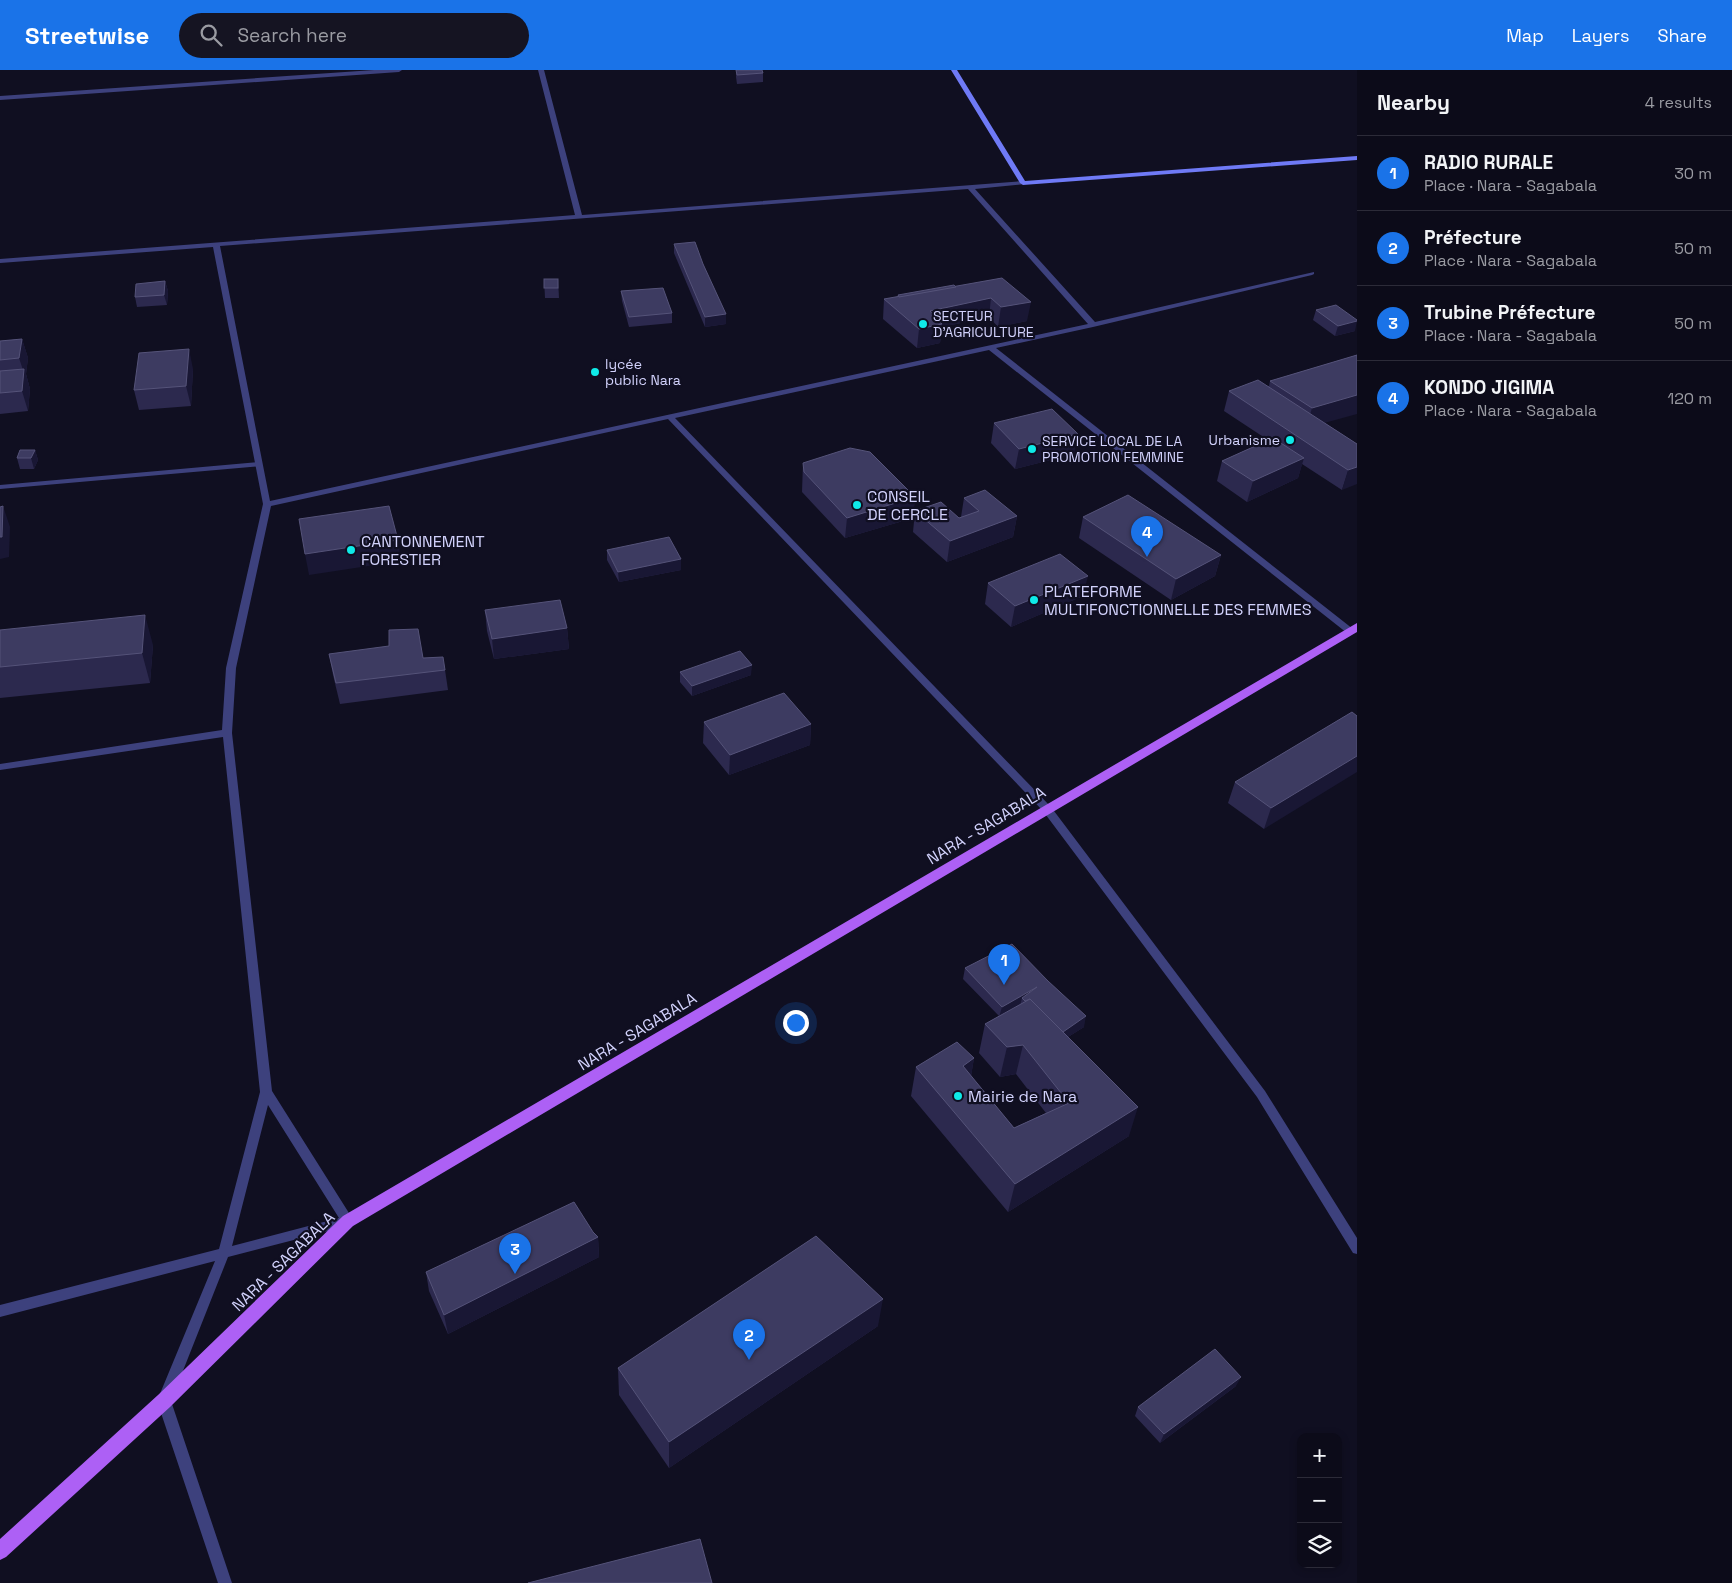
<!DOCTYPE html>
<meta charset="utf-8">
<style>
:root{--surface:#0c0b19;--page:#151422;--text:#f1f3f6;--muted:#9a9ba2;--line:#2c2b38;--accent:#1a73e8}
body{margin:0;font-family:"Space Grotesk",sans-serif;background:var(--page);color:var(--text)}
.controls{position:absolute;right:15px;bottom:15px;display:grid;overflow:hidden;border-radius:10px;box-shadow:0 2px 8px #0003}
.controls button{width:45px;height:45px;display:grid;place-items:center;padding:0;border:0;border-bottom:1px solid var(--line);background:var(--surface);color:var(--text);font:25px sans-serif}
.you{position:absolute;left:795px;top:952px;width:18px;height:18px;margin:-12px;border:4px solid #fff;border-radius:50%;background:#1a73e8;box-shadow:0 0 0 8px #1a73e833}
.badge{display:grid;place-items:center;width:32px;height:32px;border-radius:50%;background:var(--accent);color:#fff;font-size:16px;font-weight:700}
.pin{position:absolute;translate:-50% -41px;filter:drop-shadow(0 1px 2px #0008)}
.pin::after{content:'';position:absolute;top:26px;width:18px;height:15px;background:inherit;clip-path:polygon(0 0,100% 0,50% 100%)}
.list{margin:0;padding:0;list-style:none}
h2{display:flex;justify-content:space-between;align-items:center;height:65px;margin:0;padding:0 20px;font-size:21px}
h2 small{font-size:16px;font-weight:400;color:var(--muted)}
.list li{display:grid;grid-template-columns:32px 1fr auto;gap:15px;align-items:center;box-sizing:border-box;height:75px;padding:0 20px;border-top:1px solid var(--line)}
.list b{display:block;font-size:19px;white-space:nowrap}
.list p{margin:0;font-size:16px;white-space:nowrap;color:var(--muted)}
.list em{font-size:16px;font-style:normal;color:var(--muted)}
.icon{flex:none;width:28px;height:28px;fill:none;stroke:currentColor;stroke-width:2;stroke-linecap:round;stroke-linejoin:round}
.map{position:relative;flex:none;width:1357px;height:1513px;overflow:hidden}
header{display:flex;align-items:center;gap:30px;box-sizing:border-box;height:70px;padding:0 25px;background:var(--accent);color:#fff}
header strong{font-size:24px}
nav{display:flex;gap:28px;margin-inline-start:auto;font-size:18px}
.search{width:350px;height:45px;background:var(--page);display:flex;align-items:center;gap:12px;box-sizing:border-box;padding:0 18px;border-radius:28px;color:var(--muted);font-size:19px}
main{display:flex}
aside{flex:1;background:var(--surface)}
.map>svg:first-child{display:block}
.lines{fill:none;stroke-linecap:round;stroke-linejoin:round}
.lane{fill:#3d417d;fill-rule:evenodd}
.street{fill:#3d417d;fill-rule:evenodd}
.secondary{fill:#6f7af6;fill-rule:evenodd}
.primary{fill:#ad60f5;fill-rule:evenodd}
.wall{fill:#2c294e}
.shaded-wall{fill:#191734}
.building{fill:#3d3b61;stroke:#555379}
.poi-dot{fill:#0feae8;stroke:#100f21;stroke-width:2}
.labels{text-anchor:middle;stroke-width:4.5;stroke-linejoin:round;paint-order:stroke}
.far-poi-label{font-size:14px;fill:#d2d2fc;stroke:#100f21;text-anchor:start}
.poi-label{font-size:16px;fill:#d2d2fc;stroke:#100f21;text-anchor:start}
.street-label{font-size:16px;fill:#d2d2fc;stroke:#100f21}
</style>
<header>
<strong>Streetwise</strong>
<div class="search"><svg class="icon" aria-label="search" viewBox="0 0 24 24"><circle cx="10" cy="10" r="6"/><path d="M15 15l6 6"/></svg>Search here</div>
<nav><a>Map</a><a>Layers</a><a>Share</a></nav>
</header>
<main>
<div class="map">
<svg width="1357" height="1513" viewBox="0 0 1357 1513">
<rect width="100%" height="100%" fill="#100f21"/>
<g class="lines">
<polygon class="lane" points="259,392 262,392 262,396 0,419 0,415"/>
<g class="street">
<polygon points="374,0 402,0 399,2 0,30 0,26"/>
<path d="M538 0H544L582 145 1023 111 1026 113 1025 114 975 119 1095 252 1314 202V204L1312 205 1093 257 996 278 1353 559 1354 561 1350 564 1347 563 989 280 675 348 1051 737 1265 1021 1357 1168V1184L1353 1183 1257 1027 1043 741 668 349 271 436 236 598 232 663 272 1021 354 1151 352 1155 348 1156 228 1187 171 1331 232 1513H218L157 1331 215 1191 0 1247V1235L219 1179 260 1022 223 667 0 700V694L222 660 226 598 263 434 213 177 0 193V189L575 145ZM968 119 1088 254 270 431 220 176ZM268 1035 339 1148 232 1176Z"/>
</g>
<polygon class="secondary" points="951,0 957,0 1025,111 1357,86 1357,90 1023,115 1020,113"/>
<polygon class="primary" points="1357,553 1357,562 353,1156 170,1337 6,1487 0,1490 0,1469 158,1325 343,1146"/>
</g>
<g class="wall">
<polygon points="736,0 762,0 763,3 763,12 737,14 736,7"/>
<polygon points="674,174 703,194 726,254 705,257 674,183"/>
<polygon points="1002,208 1027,251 998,257 989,247 942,257 940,273 917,278 883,249 884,229 898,227 898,225 956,217"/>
<polygon points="544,209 558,209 559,228 545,228"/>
<polygon points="165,211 168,221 167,235 137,237 135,227"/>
<polygon points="621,221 672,243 672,253 629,257 622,231"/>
<polygon points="1316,240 1355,261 1335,266 1313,250"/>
<polygon points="22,269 28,288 26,304 30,319 28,341 0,344 0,271"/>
<polygon points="1357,285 1325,353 1357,374 1342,420 1302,394 1298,408 1247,432 1217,411 1222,391 1268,370 1224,341 1229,321 1269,316 1270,311"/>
<polygon points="193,299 191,336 139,340 134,320"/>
<polygon points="994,353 1074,384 1015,399 991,373"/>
<polygon points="35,380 38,390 34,399 20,399 17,388"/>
<polygon points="803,393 915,427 913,448 845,468 802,422"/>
<polygon points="964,428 1017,446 1013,467 947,492 913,462 915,441 959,448 961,447"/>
<polygon points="1083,447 1221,485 1215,506 1171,530 1079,468"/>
<polygon points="607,480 681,500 619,512 607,490"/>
<polygon points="988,513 1083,526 1011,557 985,534"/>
<polygon points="485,540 567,558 569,579 494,589 487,561"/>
<polygon points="0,560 153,575 150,613 0,628"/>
<polygon points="329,584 423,588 445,600 448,620 340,634 333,605"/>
<polygon points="680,602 751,605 692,626 680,612"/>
<polygon points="1357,646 1264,759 1228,733 1235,712"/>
<polygon points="704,652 811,654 810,675 729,705 703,673"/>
<polygon points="965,898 1084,957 1068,967 1129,1066 1008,1142 911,1026 916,997 974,988 971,1006 1014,1058 1046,1043 1016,1004 1000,1007 979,983 985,954 999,946 963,909"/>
<polygon points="593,1162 598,1167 599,1187 448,1264 429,1221 426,1202"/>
<polygon points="878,1256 669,1398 619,1325 618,1298"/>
<polygon points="1236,1316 1160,1373 1135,1346 1138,1337"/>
</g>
<g class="shaded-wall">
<polygon points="165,211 168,221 167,235 164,225"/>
<polygon points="991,228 989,247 942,257 940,273 917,278 919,259 930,241"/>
<polygon points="1031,232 1027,251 998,257 1001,237"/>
<polygon points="726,244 726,254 705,257 705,247"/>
<polygon points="1357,251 1355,261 1335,266 1338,256"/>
<polygon points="22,269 28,288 26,304 30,319 28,341 22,321 24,303 19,288"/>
<polygon points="189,279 193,299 191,336 186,316"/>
<polygon points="1357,325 1357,344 1306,358 1312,338"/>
<polygon points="1078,364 1074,384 1015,399 1019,379"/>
<polygon points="35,380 38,390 34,399 31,388"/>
<polygon points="1304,388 1298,408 1247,432 1253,411"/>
<polygon points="1357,397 1357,414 1342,420 1348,400"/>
<polygon points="915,427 913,448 845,468 847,448"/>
<polygon points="3,436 10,457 9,487 0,489 0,467"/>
<polygon points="1017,446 1013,467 947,492 950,471"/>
<polygon points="398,470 401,491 309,505 305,484"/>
<polygon points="1221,485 1215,506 1171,530 1176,509"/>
<polygon points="681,489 681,500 619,512 618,502"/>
<polygon points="1088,506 1083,526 1011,557 1015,536"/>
<polygon points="145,545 153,575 150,613 142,583"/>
<polygon points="567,558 569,579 494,589 492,569"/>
<polygon points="752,595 751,605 692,626 692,616"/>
<polygon points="811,654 810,675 729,705 730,685"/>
<polygon points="1357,686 1357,702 1264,759 1271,738"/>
<polygon points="1037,917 1022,928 1020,936 999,947 1002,937"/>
<polygon points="1086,946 1084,957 1057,974 1059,964"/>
<polygon points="1023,975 1016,1004 1000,1007 1007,977"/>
<polygon points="974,988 969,1018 963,996"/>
<polygon points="1138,1037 1129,1066 1008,1142 1015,1114"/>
<polygon points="598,1167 599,1187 448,1264 444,1245"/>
<polygon points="883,1229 878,1256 669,1398 669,1372"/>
<polygon points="1241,1307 1236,1316 1160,1373 1164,1364"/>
</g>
<g class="building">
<polygon points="736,0 762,0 763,3 737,5"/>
<polygon points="695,172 703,194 726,244 705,247 674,174"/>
<polygon points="1002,208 1031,232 1001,237 991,228 930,241 942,254 919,259 884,229"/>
<rect x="544" y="209" width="14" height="9"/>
<polygon points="165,211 164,225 135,227 136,214"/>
<polygon points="954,215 956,217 899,227 898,225"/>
<polygon points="663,218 672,243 629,247 621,221"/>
<polygon points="1336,235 1357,250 1357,251 1338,256 1316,240"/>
<polygon points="22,269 19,288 0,290 0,271"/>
<polygon points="189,279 186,316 134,320 139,283"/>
<polygon points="1357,285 1357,325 1312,338 1270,311"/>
<polygon points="24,299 22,321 0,323 0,301"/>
<polygon points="1258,310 1357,374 1357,397 1348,400 1229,321"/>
<polygon points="1052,339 1078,364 1019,379 994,353"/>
<polygon points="1273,368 1304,388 1253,411 1222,391"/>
<polygon points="850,378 870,382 915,427 847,448 804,402 803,393"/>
<polygon points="20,380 35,380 31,388 17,388"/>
<polygon points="985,420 1017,446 950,471 915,441 941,432 959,448 979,441 964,428"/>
<polygon points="1128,425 1221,485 1176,509 1083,447"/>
<polygon points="3,436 2,467 0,467 0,437"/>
<polygon points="389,436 398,470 305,484 299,449"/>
<polygon points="669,467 681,489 618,502 607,480"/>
<polygon points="1060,484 1088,506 1015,536 988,513"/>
<polygon points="560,530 567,558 492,569 485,540"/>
<polygon points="145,545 142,583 0,597 0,560"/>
<polygon points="418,559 423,588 443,587 445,600 336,613 329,584 389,576 389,560"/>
<polygon points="740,581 752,595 692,616 680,602"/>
<polygon points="784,623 811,654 730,685 704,652"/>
<polygon points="1352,642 1357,646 1357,686 1271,738 1235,712"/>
<polygon points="1012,874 1048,911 1086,946 1063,962 1030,929 1025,931 1022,928 1037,917 1002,937 965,898"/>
<polygon points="1030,929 1138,1037 1015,1114 916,997 957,972 974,988 963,996 1014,1058 1069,1033 1023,975 1007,977 985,954"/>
<polygon points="574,1132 593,1162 598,1167 444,1245 426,1202"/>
<polygon points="816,1166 883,1229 669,1372 618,1298"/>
<polygon points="1215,1279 1241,1307 1164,1364 1138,1337"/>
<polygon points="700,1469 712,1513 528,1513"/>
</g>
<g class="poi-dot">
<circle cx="923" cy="254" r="5"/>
<circle cx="595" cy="302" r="5"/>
<circle cx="1290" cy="370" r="5"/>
<circle cx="1032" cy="379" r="5"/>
<circle cx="857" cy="435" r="5"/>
<circle cx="351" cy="480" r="5"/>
<circle cx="1034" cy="530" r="5"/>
<circle cx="958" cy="1026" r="5"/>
</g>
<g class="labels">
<g class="far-poi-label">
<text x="933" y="251">SECTEUR<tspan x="933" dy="16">D'AGRICULTURE</tspan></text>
<text x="605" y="299">lycée<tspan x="605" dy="16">public Nara</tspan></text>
<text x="1280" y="375" text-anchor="end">Urbanisme</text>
<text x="1042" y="376">SERVICE LOCAL DE LA<tspan x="1042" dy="16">PROMOTION FEMMINE</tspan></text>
</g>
<g class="poi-label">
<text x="867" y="432">CONSEIL<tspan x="867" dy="18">DE CERCLE</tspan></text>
<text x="361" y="477">CANTONNEMENT<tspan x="361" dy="18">FORESTIER</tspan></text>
<text x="1044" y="527">PLATEFORME<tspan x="1044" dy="18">MULTIFONCTIONNELLE DES FEMMES</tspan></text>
<text x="968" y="1032">Mairie de Nara</text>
</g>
<g class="street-label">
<text transform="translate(986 755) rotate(-31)" y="6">NARA - SAGABALA</text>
<text transform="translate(637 961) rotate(-31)" y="6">NARA - SAGABALA</text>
<text transform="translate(283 1191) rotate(-44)" y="6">NARA - SAGABALA</text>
</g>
</g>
</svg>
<div class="controls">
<button>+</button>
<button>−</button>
<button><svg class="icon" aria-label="layers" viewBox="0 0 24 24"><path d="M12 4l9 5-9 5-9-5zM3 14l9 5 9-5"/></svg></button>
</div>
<div class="you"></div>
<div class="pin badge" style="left:1004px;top:915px">1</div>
<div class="pin badge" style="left:749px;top:1290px">2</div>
<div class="pin badge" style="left:515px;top:1204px">3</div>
<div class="pin badge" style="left:1147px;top:487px">4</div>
</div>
<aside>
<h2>Nearby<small>4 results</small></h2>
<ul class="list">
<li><span class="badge">1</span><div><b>RADIO RURALE</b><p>Place · Nara - Sagabala</p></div><em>30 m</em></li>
<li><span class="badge">2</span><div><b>Préfecture</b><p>Place · Nara - Sagabala</p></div><em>50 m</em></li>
<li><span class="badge">3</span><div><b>Trubine Préfecture</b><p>Place · Nara - Sagabala</p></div><em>50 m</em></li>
<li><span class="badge">4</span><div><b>KONDO JIGIMA</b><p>Place · Nara - Sagabala</p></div><em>120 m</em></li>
</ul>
</aside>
</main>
